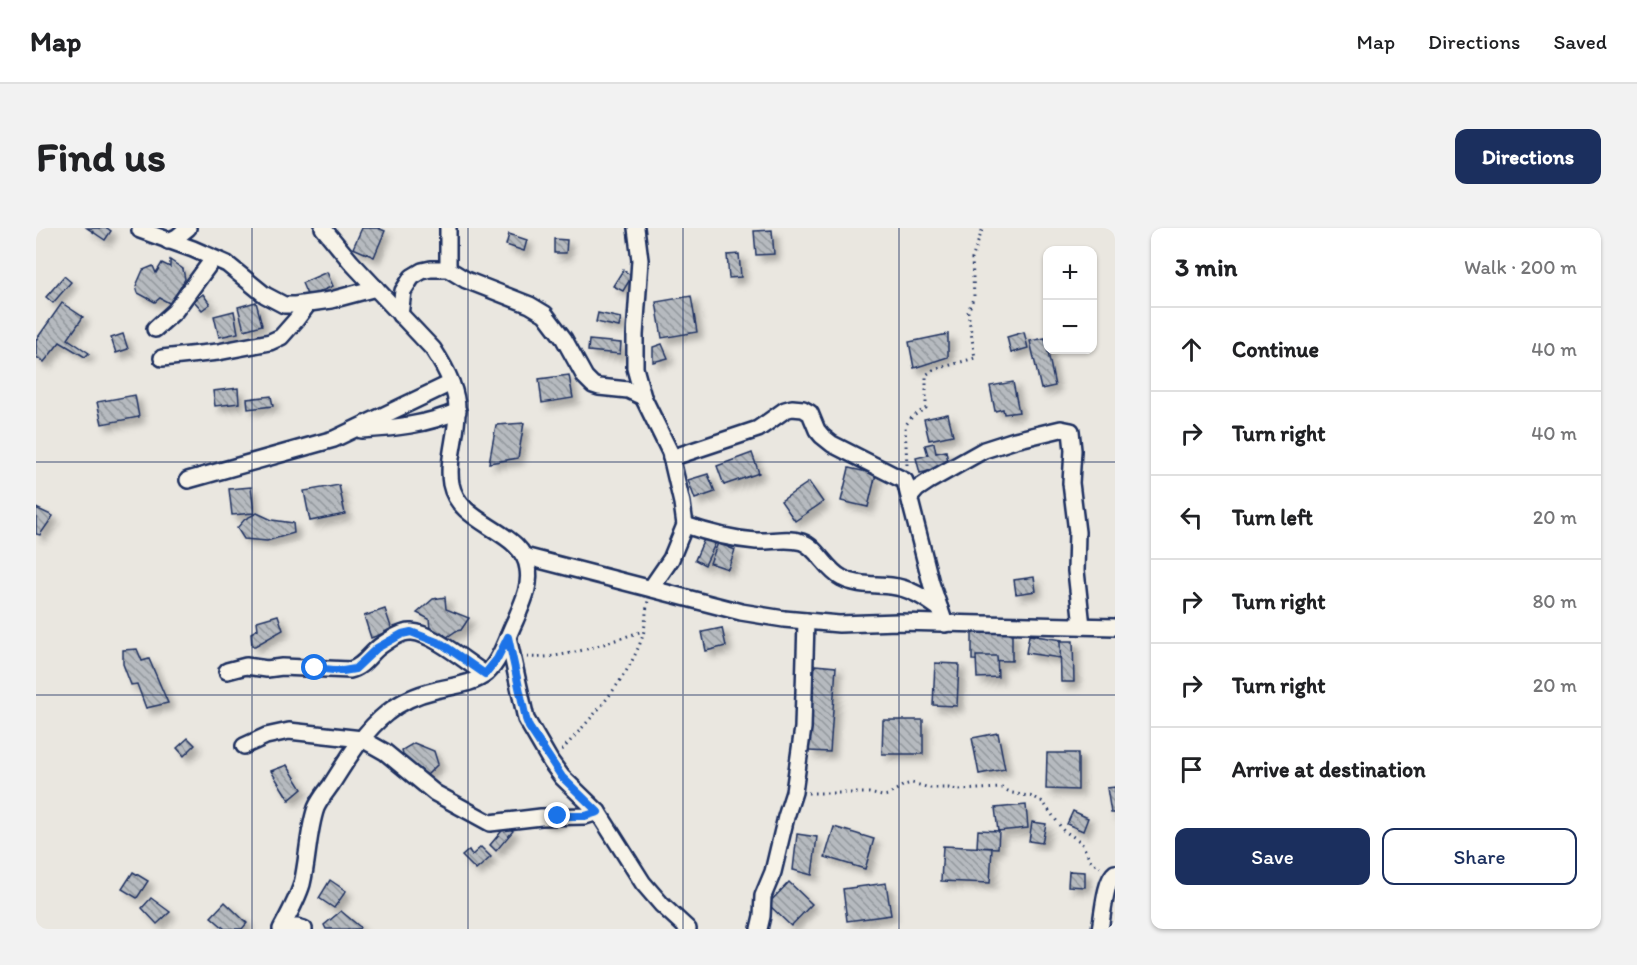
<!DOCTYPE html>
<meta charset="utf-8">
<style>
:root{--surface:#fff;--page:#f2f2f2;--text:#202124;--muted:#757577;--line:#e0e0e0;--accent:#1b2f5e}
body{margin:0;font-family:Itim,sans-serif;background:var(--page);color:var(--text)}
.controls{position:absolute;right:18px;top:18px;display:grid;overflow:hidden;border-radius:12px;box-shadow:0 2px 4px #0004}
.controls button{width:54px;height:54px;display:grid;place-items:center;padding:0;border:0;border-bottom:2px solid var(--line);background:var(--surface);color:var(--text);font:30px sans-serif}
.stop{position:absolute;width:18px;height:18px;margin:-14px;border:4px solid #1a73e8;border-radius:50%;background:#fff}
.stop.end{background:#1a73e8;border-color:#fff;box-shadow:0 2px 6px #0008}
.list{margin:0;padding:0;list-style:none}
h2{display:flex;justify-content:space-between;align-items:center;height:78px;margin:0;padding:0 24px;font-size:26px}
h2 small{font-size:20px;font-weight:400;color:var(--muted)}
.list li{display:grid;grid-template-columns:39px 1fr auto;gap:18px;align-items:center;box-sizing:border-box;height:84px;padding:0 24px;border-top:2px solid var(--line)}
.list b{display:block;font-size:22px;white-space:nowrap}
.list em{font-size:20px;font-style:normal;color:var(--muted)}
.actions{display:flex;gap:12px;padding:18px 24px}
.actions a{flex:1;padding:14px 0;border:2px solid var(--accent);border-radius:12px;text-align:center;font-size:21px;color:var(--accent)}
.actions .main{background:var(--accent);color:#fff}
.icon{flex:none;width:33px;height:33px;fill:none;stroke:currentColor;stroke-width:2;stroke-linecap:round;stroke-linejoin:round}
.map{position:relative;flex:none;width:1079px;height:701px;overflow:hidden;border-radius:12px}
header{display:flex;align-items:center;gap:36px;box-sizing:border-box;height:84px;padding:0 30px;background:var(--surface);border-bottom:2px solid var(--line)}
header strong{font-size:28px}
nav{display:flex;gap:33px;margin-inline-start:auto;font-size:21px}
.intro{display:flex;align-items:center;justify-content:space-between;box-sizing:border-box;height:144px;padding:0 36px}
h1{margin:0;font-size:42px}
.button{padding:15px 27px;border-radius:12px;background:var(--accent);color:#fff;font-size:21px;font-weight:700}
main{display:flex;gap:36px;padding:0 36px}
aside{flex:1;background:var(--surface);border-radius:12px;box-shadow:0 2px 4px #0004}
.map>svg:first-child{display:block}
.building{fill:url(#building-back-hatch);stroke:#1b2f5e;stroke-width:1.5;filter:url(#shadow)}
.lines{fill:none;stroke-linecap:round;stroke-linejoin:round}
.minor-casing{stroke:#1b2f5e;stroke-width:20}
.path{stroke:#1b2f5e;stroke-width:3;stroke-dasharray:1.5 4.5;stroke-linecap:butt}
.minor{stroke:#f7f3e8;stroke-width:15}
.route{stroke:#1a73e8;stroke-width:8}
.grid{fill:none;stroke:#1b2f5e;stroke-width:1.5;stroke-opacity:0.55}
</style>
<header>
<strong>Map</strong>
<nav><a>Map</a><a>Directions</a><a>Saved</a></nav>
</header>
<div class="intro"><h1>Find us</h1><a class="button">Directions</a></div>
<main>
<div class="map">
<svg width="1079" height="701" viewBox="0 0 1079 701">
<defs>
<pattern id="building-back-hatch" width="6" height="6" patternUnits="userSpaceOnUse" patternTransform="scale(1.5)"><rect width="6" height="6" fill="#b6babf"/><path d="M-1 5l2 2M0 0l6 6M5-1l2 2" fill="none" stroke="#93989e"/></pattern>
<filter id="shadow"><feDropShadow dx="5.5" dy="5.5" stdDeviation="3" flood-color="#0004"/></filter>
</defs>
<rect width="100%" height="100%" fill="#eae7e0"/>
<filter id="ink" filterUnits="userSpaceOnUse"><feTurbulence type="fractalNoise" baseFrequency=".0167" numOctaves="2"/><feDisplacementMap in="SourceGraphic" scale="12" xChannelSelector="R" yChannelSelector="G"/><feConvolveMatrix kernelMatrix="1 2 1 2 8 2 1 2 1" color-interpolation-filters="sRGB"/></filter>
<g filter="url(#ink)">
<g class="building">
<polygon points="51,0 71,0 75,3 69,12"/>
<polygon points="326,0 342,0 349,3 338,29 317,20"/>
<polygon points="736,2 738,26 720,27 718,3"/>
<polygon points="473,6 491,12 488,23 470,17"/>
<polygon points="518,11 531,12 530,25 518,25"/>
<polygon points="703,26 705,49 693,50 691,27"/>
<polygon points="134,32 147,41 149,51 135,76 124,70 119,74 102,65 100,58 107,42 117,38 120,45 126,35 134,39"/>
<polygon points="587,42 596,48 587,63 577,58"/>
<polygon points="291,44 297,58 272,69 266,55"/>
<polygon points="28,48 35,54 17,75 10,69"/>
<polygon points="167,66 174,76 166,82 158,73"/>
<polygon points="655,68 661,104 626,110 620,74"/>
<polygon points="220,74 226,97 208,102 202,79"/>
<polygon points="26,75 47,89 32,111 53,125 49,129 24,114 8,134 0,129 0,112"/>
<polygon points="198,83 202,105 183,109 178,88"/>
<polygon points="562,85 585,90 583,99 560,94"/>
<polygon points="988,104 992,120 975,125 971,109"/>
<polygon points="87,106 92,121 80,125 75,110"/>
<polygon points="912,106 912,129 878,140 873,114"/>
<polygon points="1009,110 1019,158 1005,161 994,113"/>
<polygon points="553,112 585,115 584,126 552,123"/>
<polygon points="626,116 632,130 617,134 617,119"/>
<polygon points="533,147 537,170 506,175 503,151"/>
<polygon points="977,154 983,184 968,186 967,181 959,183 954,158"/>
<polygon points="202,160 203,175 179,178 177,163"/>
<polygon points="99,167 103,189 66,196 61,174"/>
<polygon points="235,168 237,178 212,181 211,171"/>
<polygon points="912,186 917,207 893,212 888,191"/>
<polygon points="488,195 482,230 453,235 460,197"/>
<polygon points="898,215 900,225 910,223 913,239 884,245 880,230 892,227 889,217"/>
<polygon points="716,225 723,245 688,257 681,238"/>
<polygon points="813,240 840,246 832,279 805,273"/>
<polygon points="672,246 679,264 659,271 652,252"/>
<polygon points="773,254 787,274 759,293 745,273"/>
<polygon points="303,257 309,286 274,293 268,263"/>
<polygon points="215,259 218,285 196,287 193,261"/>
<polygon points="0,280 17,288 4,307 0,306"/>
<polygon points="221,285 236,292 257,295 258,305 231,313 208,311 201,300 209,291"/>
<polygon points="669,309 680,314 669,337 659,332"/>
<polygon points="682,315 699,322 692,341 674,335"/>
<polygon points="998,349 1000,363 980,366 978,352"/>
<polygon points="409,369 410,381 433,390 425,402 420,403 411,409 405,404 403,410 390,403 394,401 393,391 381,385 397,371"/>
<polygon points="349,381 356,402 335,410 328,388"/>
<polygon points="242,387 247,402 219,418 216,418 215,405 222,401 221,393"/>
<polygon points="686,400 690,418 670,423 666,404"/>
<polygon points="936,404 976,404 976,433 936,432"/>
<polygon points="993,407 1026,412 1024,430 990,425"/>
<polygon points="1024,413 1037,413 1038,454 1025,454"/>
<polygon points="101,421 106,433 113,431 132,475 110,480 101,456 95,457 87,436 87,422"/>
<polygon points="940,428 961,428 962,449 941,450"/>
<polygon points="899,435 923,436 921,478 897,477"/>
<polygon points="779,437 800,439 794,524 773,523"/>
<polygon points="847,492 887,492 887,526 846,526"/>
<polygon points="962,505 969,541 943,546 936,510"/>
<polygon points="152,510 159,517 148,528 141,520"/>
<polygon points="378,515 398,523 402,536 391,547 369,533 366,522"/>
<polygon points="1011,525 1042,525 1042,562 1010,561"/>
<polygon points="251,537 266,561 253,572 235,543"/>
<polygon points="1079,559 1079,585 1075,585 1071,560"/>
<polygon points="990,577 992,600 962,603 959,580"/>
<polygon points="1037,583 1052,590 1047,603 1031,596"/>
<polygon points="996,594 1010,596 1006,615 993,613"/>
<polygon points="470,598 477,603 460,623 454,617"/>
<polygon points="798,599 838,611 829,641 789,629"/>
<polygon points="942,602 963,603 962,620 941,619"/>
<polygon points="761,606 781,609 776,647 757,642"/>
<polygon points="907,618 956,620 954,655 905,653"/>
<polygon points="445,619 455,629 440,642 426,628 433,622 436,627"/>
<polygon points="1033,643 1049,644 1049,659 1032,658"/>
<polygon points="97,644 112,653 101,670 86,661"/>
<polygon points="294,652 310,663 298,680 283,670"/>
<polygon points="753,654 776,676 755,698 732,676"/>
<polygon points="850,655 855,687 811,693 807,661"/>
<polygon points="115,670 134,684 121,696 106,680"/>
<polygon points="189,674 211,695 206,701 189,701 175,689"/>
<polygon points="305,683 324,699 323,701 290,701 288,697"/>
</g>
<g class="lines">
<defs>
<g id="minor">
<polyline points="412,0 412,41"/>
<polyline points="600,0 604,32 599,107 599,140 607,169 634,224 646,275 649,297 635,331 615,360"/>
<polyline points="104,2 157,21 191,36 229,67 248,77 259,77 295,72 340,60"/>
<polyline points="132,13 141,9 152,0"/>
<polyline points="364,87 367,63 376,49 386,43 395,41 412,41 430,52 494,77 509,86 528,111 549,149 557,157 563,159 592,162 607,169"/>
<polyline points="119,101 139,83 177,31"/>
<polyline points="126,130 182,124 234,114 245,109 260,92 272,76"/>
<path d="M325 202C358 200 390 197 422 183"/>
<polyline points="635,230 722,201 749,182 756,180 767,181 774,185 781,202 786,208 796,216 869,253 895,355 909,396"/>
<polyline points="152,252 298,211 415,155"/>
<polyline points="874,269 881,261 893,253 948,222 979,212 1025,201 1035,203 1037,222 1035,255 1041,304 1040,343 1046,398"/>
<path d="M649 297C672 305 695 311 720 313 735 314 751 309 766 314 781 319 790 342 806 350 821 358 839 356 855 358 874 360 889 370 904 381"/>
<polyline points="488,328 705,384 748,391 803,396 862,394 1079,399"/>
<polyline points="472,409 490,491 515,534 526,549 562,584 607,655 626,677 652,701"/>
<path d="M191 443 210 438 231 441 246 439 314 442C327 439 333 427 343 419 351 413 366 403 376 404 396 405 432 435 449 446"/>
<polyline points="208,518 230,508 253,503 326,511 349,524 399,565 454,595 505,589 549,588 562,584"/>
<path d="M245 701C253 686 261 672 266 656 272 631 272 603 280 580 284 571 290 564 295 557 311 532 327 504 351 485 364 474 383 466 400 462 416 458 438 456 451 445 465 432 471 409 479 393 486 376 495 359 492 341 488 302 423 298 415 256 411 232 421 208 421 184 422 162 409 139 397 121L315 34 287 0"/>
<polyline points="248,701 261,699 268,701"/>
<polyline points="723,701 726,688 727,668 737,644 750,589 758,564 767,500 770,393"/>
<path d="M1064 701C1067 687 1069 652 1079 645"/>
</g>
</defs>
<use href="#minor" class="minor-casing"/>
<g class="path">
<polyline points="871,237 869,198 876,189 890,180 890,147 897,142 939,130 932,84 938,68 936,31 947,0"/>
<path d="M491 429C528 432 572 414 607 403"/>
<path d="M526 522C556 489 591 453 606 410 610 399 609 385 612 373"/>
<polyline points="772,565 833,565 846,568 852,567 868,557 876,555 894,560 912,560 922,562 966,560 976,565 998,569 1007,574 1027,602 1045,614 1055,633 1064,639"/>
</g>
<use href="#minor" class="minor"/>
</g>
</g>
<g class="lines" filter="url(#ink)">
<polyline class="route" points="279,440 307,443 319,441 341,420 366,406 375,404 406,416 449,446 461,431 472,409 490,491 493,499 526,549 562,584 549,588 522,588"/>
</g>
<path class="grid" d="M216 0V701M432 0V701M647 0V701M863 0V701M0 234H1079M0 467H1079"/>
</svg>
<div class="controls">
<button>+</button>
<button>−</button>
</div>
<div class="stop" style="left:279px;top:440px"></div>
<div class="stop end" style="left:522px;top:588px"></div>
</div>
<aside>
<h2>3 min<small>Walk · 200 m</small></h2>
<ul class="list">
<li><svg class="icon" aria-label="ahead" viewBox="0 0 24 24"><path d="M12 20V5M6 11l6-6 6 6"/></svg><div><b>Continue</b></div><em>40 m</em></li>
<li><svg class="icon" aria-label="right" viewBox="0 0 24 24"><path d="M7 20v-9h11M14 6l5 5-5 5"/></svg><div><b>Turn right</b></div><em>40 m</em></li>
<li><svg class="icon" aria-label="left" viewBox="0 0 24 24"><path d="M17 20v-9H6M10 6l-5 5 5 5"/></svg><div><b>Turn left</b></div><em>20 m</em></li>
<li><svg class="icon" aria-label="right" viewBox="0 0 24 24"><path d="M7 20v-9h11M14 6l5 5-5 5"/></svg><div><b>Turn right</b></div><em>80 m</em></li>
<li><svg class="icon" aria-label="right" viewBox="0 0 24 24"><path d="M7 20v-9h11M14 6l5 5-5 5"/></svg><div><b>Turn right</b></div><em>20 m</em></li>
<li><svg class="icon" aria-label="arrive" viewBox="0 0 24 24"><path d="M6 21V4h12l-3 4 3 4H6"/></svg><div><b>Arrive at destination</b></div></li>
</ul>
<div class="actions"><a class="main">Save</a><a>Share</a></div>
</aside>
</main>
